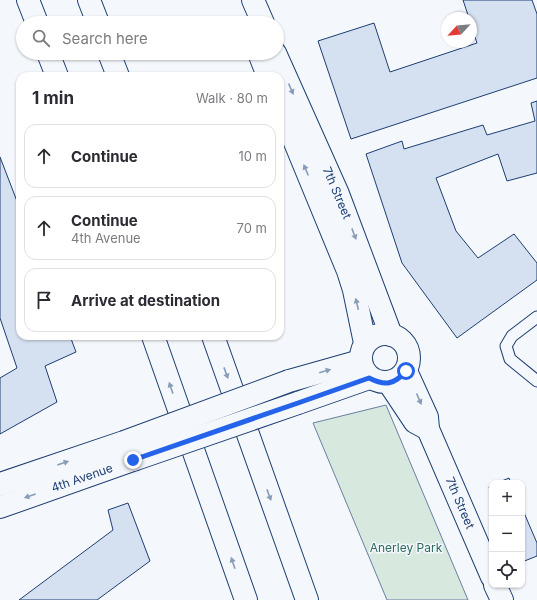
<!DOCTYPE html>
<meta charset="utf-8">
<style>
:root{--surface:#fff;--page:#f7f7f7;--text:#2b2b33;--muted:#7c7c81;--line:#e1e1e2}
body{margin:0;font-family:Inter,sans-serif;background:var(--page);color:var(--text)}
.controls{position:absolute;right:12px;bottom:12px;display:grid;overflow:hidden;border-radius:8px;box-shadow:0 1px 3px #0004}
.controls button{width:36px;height:36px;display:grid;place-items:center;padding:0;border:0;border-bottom:1px solid var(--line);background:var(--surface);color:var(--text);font:20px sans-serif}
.compass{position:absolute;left:441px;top:12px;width:36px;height:36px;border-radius:50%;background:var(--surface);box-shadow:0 1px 3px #0004;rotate:244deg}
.stop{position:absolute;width:12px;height:12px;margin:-9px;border:3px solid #2563eb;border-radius:50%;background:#fff}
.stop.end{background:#2563eb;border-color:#fff;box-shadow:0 1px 4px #0008}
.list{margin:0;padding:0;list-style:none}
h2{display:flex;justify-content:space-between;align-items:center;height:52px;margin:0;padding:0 16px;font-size:17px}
h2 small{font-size:13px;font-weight:400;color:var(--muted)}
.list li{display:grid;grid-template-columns:26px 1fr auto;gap:12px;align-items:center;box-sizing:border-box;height:64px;margin:0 8px 8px;padding:0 8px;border:1px solid var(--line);border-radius:12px}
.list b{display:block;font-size:15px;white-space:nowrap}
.list p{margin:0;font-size:13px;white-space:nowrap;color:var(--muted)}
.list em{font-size:13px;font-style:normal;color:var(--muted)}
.icon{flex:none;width:22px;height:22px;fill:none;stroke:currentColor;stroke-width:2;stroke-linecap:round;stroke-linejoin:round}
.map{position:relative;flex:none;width:537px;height:600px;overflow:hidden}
.search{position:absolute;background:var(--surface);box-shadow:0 1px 3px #0004;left:16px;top:16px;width:268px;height:44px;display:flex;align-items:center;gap:10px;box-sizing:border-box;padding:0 14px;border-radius:22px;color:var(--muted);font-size:15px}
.panel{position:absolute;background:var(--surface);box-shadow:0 1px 3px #0004;left:16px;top:72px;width:268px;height:268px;border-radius:12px}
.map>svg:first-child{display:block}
.green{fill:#d7e8df;stroke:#687fa3}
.building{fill:#d5e0f0;stroke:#1d3f73}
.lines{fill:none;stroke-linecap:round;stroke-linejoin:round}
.service-casing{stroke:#1d3f73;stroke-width:13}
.minor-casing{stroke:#1d3f73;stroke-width:24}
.tertiary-casing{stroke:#1d3f73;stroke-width:24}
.motorway-casing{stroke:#1d3f73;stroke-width:24}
.service{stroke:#f4f7fb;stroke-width:11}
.minor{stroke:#f4f7fb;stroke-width:22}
.tertiary{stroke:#f4f7fb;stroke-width:22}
.motorway{stroke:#f4f7fb;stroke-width:22}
.minor-bridge-casing{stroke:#1d3f73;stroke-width:24;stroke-linecap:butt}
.minor-bridge{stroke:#f4f7fb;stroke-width:22}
.oneway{fill:#889bb7}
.route{stroke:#2563eb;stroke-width:5}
.labels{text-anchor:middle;stroke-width:3;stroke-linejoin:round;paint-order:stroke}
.street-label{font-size:12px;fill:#1d3f73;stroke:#f4f7fb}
.park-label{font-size:12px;fill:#2c6c60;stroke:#f4f7fb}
</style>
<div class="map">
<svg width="537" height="600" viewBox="0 0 537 600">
<rect width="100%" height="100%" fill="#f4f7fb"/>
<polygon class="green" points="386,405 468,600 387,600 313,423"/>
<g class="building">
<polygon points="463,0 532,0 537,14 537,78 351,139 318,41 374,23 390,72 477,43 471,25 471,18 469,18"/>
<polygon points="537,101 537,173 507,181 498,154 436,178 456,231 478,258 514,234 537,263 537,280 457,338 402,263 366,154 402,141 404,149 483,125 487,135 535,121 531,103"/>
<polygon points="0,157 20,209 20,336 70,336 76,352 45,366 57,402 0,434 0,378 17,368 0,318"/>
<polygon points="509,478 511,483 497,483"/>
<polygon points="492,485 492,495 489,487"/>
<polygon points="128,503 150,561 97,600 19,600 113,530 108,510"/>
<polygon points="522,508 537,543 537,556 522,562"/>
</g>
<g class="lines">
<defs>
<polyline id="service" points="537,317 512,336 506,346 510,359 537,381"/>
<g id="minor">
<polyline points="289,381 360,361"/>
<polyline points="298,403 369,378"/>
<polyline points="0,484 124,442"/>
<polyline points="0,507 133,460"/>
</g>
<g id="tertiary">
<polyline points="253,0 263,23"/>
<polyline points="259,53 268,76"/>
<polyline points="275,53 292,91 338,194 391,335"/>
<polyline points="280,106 348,271 354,290 365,343"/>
<circle cx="385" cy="358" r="24"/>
<polyline points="406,371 427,417 428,429 492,577"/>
<polyline points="389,383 415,422 428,429"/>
<polyline points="495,585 502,600"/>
</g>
<g id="motorway">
<polyline points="28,0 37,23"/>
<polyline points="89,0 98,23"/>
<polyline points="48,53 57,76"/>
<polyline points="109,53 118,76"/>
<polyline points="153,336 246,600"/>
<polyline points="213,336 307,600"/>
</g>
</defs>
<use href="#service" class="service-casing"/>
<use href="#minor" class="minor-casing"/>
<use href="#tertiary" class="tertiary-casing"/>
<use href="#motorway" class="motorway-casing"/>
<use href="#service" class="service"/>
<use href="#minor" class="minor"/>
<use href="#tertiary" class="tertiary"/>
<use href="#motorway" class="motorway"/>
<defs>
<g id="minor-bridge">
<polyline points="124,442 289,381"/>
<polyline points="133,460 298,403"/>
</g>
</defs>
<use href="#minor-bridge" class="minor-bridge-casing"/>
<use href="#minor-bridge" class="minor-bridge"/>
</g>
<defs><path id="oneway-solid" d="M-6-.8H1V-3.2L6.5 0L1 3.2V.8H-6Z"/></defs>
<g class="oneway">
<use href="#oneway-solid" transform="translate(291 89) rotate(66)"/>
<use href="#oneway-solid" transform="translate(306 170) rotate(-113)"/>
<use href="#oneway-solid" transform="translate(354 234) rotate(69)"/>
<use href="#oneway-solid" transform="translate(357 304) rotate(-103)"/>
<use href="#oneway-solid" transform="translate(325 371) rotate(-16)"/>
<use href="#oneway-solid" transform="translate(226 373) rotate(70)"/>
<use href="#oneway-solid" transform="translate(171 388) rotate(-109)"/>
<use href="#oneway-solid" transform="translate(419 399) rotate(66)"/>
<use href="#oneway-solid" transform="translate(63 463) rotate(-19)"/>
<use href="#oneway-solid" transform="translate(269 495) rotate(70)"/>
<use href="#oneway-solid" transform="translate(30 496) rotate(161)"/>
<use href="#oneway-solid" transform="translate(233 563) rotate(-109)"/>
</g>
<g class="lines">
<path class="route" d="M133 460 298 403 369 378C385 386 394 385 406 371"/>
</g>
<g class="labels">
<g class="street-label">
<text transform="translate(337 193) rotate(67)" y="4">7th Street</text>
<text transform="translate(82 478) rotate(-19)" y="4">4th Avenue</text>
<text transform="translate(460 503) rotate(67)" y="4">7th Street</text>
</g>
<g class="park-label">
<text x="406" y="552">Anerley Park</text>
</g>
</g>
</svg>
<div class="controls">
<button>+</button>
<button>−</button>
<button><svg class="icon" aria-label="locate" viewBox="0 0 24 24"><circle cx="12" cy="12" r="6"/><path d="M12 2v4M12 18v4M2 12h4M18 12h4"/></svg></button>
</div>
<svg class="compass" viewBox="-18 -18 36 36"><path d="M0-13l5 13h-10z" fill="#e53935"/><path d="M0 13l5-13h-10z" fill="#7c7c81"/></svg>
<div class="stop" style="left:406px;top:371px"></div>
<div class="stop end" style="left:133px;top:460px"></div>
<div class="search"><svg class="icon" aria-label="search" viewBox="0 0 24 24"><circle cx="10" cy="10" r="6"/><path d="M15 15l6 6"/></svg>Search here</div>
<section class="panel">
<h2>1 min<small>Walk · 80 m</small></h2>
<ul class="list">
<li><svg class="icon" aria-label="ahead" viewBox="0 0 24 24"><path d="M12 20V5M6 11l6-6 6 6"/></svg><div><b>Continue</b></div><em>10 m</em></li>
<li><svg class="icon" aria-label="ahead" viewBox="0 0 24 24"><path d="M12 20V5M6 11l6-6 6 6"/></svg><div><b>Continue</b><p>4th Avenue</p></div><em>70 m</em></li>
<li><svg class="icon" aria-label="arrive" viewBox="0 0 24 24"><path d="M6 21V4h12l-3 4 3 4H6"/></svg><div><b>Arrive at destination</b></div></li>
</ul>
</section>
</div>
